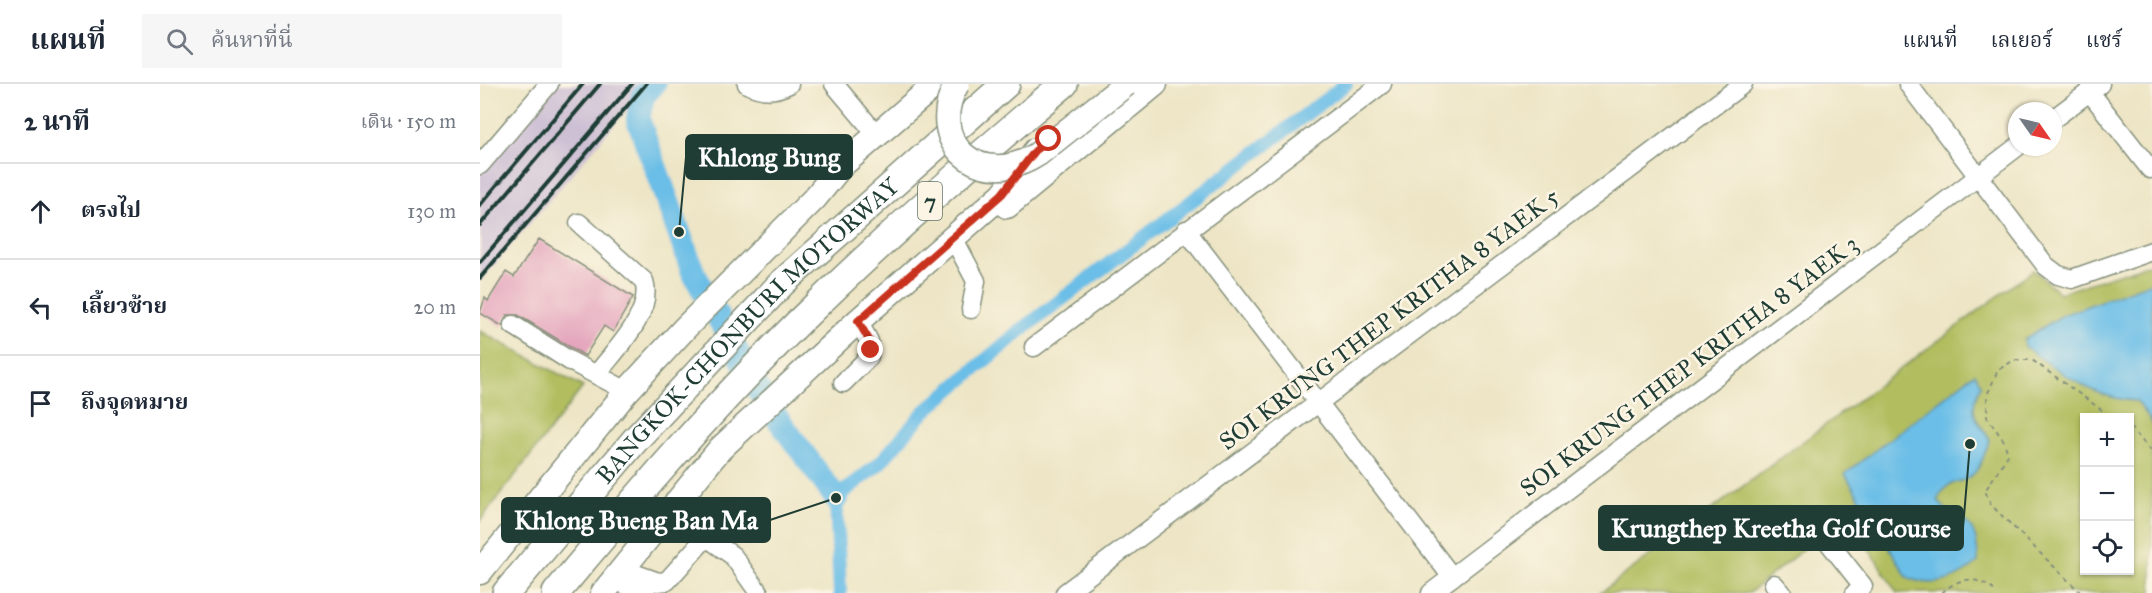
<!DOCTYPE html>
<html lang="th">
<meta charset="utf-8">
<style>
:root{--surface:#fff;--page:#f6f6f7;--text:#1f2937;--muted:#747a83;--line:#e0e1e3}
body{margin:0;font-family:"IM FELL Great Primer","Noto Serif Thai",serif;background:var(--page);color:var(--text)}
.controls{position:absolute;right:18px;bottom:18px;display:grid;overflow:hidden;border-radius:0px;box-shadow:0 2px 4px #0004}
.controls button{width:54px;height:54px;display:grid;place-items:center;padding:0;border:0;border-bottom:2px solid var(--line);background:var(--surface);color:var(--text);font:30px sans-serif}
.compass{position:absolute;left:1528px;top:18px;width:54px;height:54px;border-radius:50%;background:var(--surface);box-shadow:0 2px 4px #0004;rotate:124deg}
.stop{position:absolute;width:18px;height:18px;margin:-14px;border:4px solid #c8321e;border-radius:50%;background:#fff}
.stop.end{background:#c8321e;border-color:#fff;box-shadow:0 2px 6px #0008}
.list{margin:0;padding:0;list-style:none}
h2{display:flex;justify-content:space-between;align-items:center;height:78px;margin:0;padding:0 24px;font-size:26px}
h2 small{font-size:20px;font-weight:400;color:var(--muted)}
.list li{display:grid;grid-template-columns:39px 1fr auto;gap:18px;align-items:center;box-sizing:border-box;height:96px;padding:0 24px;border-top:2px solid var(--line)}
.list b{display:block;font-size:22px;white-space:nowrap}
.list em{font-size:20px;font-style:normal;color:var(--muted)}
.icon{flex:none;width:33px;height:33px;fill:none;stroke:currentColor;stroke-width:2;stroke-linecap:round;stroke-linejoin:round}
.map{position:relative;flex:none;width:1672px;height:509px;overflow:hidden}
header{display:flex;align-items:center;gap:36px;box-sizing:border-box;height:84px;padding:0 30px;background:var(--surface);border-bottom:2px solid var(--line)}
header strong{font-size:28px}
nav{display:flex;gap:33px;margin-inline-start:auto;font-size:21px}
.search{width:420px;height:54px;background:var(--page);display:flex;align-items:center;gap:15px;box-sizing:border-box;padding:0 21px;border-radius:0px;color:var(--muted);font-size:22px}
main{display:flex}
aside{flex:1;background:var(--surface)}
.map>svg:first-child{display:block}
.industrial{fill:#ccbed4}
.green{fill:#b1bd5f;stroke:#687d4a;stroke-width:1.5;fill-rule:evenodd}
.water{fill:#6bbee7;stroke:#457e8e;stroke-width:1.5}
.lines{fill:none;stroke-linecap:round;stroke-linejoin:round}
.canal{stroke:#6bbee7;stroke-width:14}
.river{stroke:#6bbee7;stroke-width:24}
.building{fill:#e29eb9}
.minor-casing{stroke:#86917c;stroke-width:21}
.major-casing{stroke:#86917c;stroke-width:27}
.highway-casing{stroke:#86917c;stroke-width:30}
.path{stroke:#86917c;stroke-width:2;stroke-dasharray:4.5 4.5;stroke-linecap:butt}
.minor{stroke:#fff;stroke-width:18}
.major{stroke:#fff;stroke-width:24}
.highway{stroke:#fff;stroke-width:27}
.rail{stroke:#1f3d34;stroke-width:4}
.major-bridge-casing{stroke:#86917c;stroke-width:27;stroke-linecap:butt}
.major-bridge{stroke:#fff;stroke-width:24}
.route{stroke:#c8321e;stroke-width:8}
.labels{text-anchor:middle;stroke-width:5;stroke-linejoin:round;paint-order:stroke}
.shield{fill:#fcf5e5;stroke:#617469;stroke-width:1.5}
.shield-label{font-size:22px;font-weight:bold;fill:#1f3d34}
.street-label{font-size:24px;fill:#1f3d34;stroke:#fcf5e5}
.leader{fill:none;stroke:#1f3d34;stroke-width:2}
.callout-dot{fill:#1f3d34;stroke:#fcf5e5;stroke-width:2}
.callout{fill:#1f3d34;stroke:#1f3d34;stroke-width:2}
.callout-label{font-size:26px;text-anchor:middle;font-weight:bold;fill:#fff}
</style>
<header>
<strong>แผนที่</strong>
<div class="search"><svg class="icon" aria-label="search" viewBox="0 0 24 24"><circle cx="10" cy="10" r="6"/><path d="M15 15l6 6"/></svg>ค้นหาที่นี่</div>
<nav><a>แผนที่</a><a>เลเยอร์</a><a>แชร์</a></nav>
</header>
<main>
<aside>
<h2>2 นาที<small>เดิน · 150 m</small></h2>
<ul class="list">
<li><svg class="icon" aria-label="ahead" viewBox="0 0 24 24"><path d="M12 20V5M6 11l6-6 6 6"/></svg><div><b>ตรงไป</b></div><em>130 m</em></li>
<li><svg class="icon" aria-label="left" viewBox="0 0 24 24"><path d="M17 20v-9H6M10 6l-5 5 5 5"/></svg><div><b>เลี้ยวซ้าย</b></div><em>20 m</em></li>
<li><svg class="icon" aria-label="arrive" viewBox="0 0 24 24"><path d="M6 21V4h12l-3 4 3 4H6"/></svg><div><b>ถึงจุดหมาย</b></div></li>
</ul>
</aside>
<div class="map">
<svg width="1672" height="509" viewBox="0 0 1672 509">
<rect width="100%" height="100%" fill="#fcf5e5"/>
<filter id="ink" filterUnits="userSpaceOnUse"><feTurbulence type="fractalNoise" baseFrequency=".0167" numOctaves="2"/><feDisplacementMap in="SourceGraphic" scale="12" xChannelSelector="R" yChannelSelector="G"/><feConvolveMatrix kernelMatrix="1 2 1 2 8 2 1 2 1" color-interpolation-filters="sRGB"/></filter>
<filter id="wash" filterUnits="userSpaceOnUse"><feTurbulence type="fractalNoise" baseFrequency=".008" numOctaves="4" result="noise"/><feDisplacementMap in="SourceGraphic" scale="24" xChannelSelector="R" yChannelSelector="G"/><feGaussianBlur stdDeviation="1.35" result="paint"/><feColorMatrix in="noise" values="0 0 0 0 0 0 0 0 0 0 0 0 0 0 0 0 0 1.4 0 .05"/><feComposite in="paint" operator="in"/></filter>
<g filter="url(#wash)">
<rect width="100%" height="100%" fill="#ede5c5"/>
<polygon class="industrial" points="76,0 169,0 0,198 0,87"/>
<g class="green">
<path d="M1672 179V509H1417L1367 430 1269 509H1120L1553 186 1580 209ZM1604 334H1650V486H1604Z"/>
<polygon points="0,247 103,303 0,437"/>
</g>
<g class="water">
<path d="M1672 198V339L1657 317C1614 316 1579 287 1545 263L1544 255 1583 231Z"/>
<path d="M1495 289 1501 301C1488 327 1494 333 1510 355 1506 365 1503 378 1497 386 1484 404 1467 391 1458 416 1465 428 1474 429 1485 437 1496 445 1498 465 1498 478 1477 496 1453 506 1427 493L1365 390Z"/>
</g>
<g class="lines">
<polyline class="canal" points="360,509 356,414 400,379 444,328 540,247 866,0"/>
<polyline class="river" points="174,0 163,12 158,35 213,188 284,316 356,414"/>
</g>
<g id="blocks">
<polygon class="building" points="59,155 153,213 133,248 124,242 105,272 38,231 27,231 22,242 0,229 5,214 8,217 26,188 34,193"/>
</g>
</g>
<g filter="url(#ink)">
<use href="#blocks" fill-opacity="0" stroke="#86917c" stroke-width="1.5"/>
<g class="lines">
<defs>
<g id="minor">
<path d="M267 0C282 7 293 8 309 0"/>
<polyline points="354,0 396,50"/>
<polyline points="1428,0 1566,182 1578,191 1592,195 1672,167"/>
<polyline points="1609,7 1670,85"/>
<polyline points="1573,35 1620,0"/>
<polyline points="0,81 69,0"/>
<path d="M99 139 164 197C174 229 135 266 117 290"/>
<polyline points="706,146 972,493"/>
<polyline points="477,161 496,197 491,225"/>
<polyline points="33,241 90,277 147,307"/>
<polyline points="554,263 902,0"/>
<polyline points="363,299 389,273 389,257 378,237"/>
<polyline points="189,426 253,472 279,509"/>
<polyline points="1346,455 1383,502 1375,509"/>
<polyline points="142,485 178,498 187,497 227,452"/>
<polyline points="133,496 166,509"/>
<polyline points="1294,500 1302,509"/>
<polyline points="585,509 1263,0"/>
<polyline points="951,509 1537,63"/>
</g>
<g id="major">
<polyline points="527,122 675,0"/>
<polyline points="0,488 147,307 205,244 335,114 361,82 456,0"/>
<polyline points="123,509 240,365 378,237 523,110 556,66"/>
</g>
<g id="highway">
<path id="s1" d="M26 509 156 355 302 199 526 0"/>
<path d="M76 509C154 415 234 322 321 236 405 154 494 75 584 0"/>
</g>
</defs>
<use href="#minor" class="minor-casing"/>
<use href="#major" class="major-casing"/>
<use href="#highway" class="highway-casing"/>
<g class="path">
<polyline points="1650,343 1672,368"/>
<path d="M1462 509C1480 491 1499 492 1517 509"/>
<polyline points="1601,509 1511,421 1505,407 1528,371 1524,357 1507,333 1507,311 1518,286 1534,276 1552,276 1633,334"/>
</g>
<use href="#minor" class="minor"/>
<use href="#major" class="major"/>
<use href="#highway" class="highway"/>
<g class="rail">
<polyline points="0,121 103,0"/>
<polyline points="0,141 120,0"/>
<polyline points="0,178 152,0"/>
<polyline points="0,194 166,0"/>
</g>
<defs>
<path id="major-bridge" d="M477 0C444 57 500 108 558 70L646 0"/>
</defs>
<use href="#major-bridge" class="major-bridge-casing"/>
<use href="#major-bridge" class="major-bridge"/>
</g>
</g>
<g class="lines" filter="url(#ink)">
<polyline class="route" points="391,266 389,256 378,237 522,110 555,67 569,55"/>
</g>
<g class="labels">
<rect class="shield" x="438" y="98" width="24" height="38" rx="4.5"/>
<g class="shield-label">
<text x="450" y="125">7</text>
</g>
<g class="street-label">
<text transform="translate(909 235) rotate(-37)" y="8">SOI KRUNG THEP KRITHA 8 YAEK 5</text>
<text dy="8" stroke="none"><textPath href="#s1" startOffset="357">BANGKOK-CHONBURI MOTORWAY</textPath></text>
<text transform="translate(1209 282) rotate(-37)" y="8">SOI KRUNG THEP KRITHA 8 YAEK 3</text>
</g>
</g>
<path class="leader" d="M199 148L206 73M356 414L290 436M1490 360L1483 444"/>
<g class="callout-dot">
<circle cx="199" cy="148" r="6"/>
<circle cx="356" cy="414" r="6"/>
<circle cx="1490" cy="360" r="6"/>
</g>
<g class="callout">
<rect x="206" y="51" width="166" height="44" rx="6"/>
<rect x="22" y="414" width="268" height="44" rx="6"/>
<rect x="1119" y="422" width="364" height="44" rx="6"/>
</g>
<g class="callout-label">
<text x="289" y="82">Khlong Bung</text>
<text x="156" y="445">Khlong Bueng Ban Ma</text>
<text x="1301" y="453">Krungthep Kreetha Golf Course</text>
</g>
</svg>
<div class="controls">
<button>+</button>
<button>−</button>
<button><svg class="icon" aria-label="locate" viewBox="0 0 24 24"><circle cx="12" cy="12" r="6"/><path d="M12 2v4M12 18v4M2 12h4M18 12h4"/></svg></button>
</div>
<svg class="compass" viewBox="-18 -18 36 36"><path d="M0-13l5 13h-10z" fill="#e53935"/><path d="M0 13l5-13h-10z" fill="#747a83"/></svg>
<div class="stop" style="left:569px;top:55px"></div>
<div class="stop end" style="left:391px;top:266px"></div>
</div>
</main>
